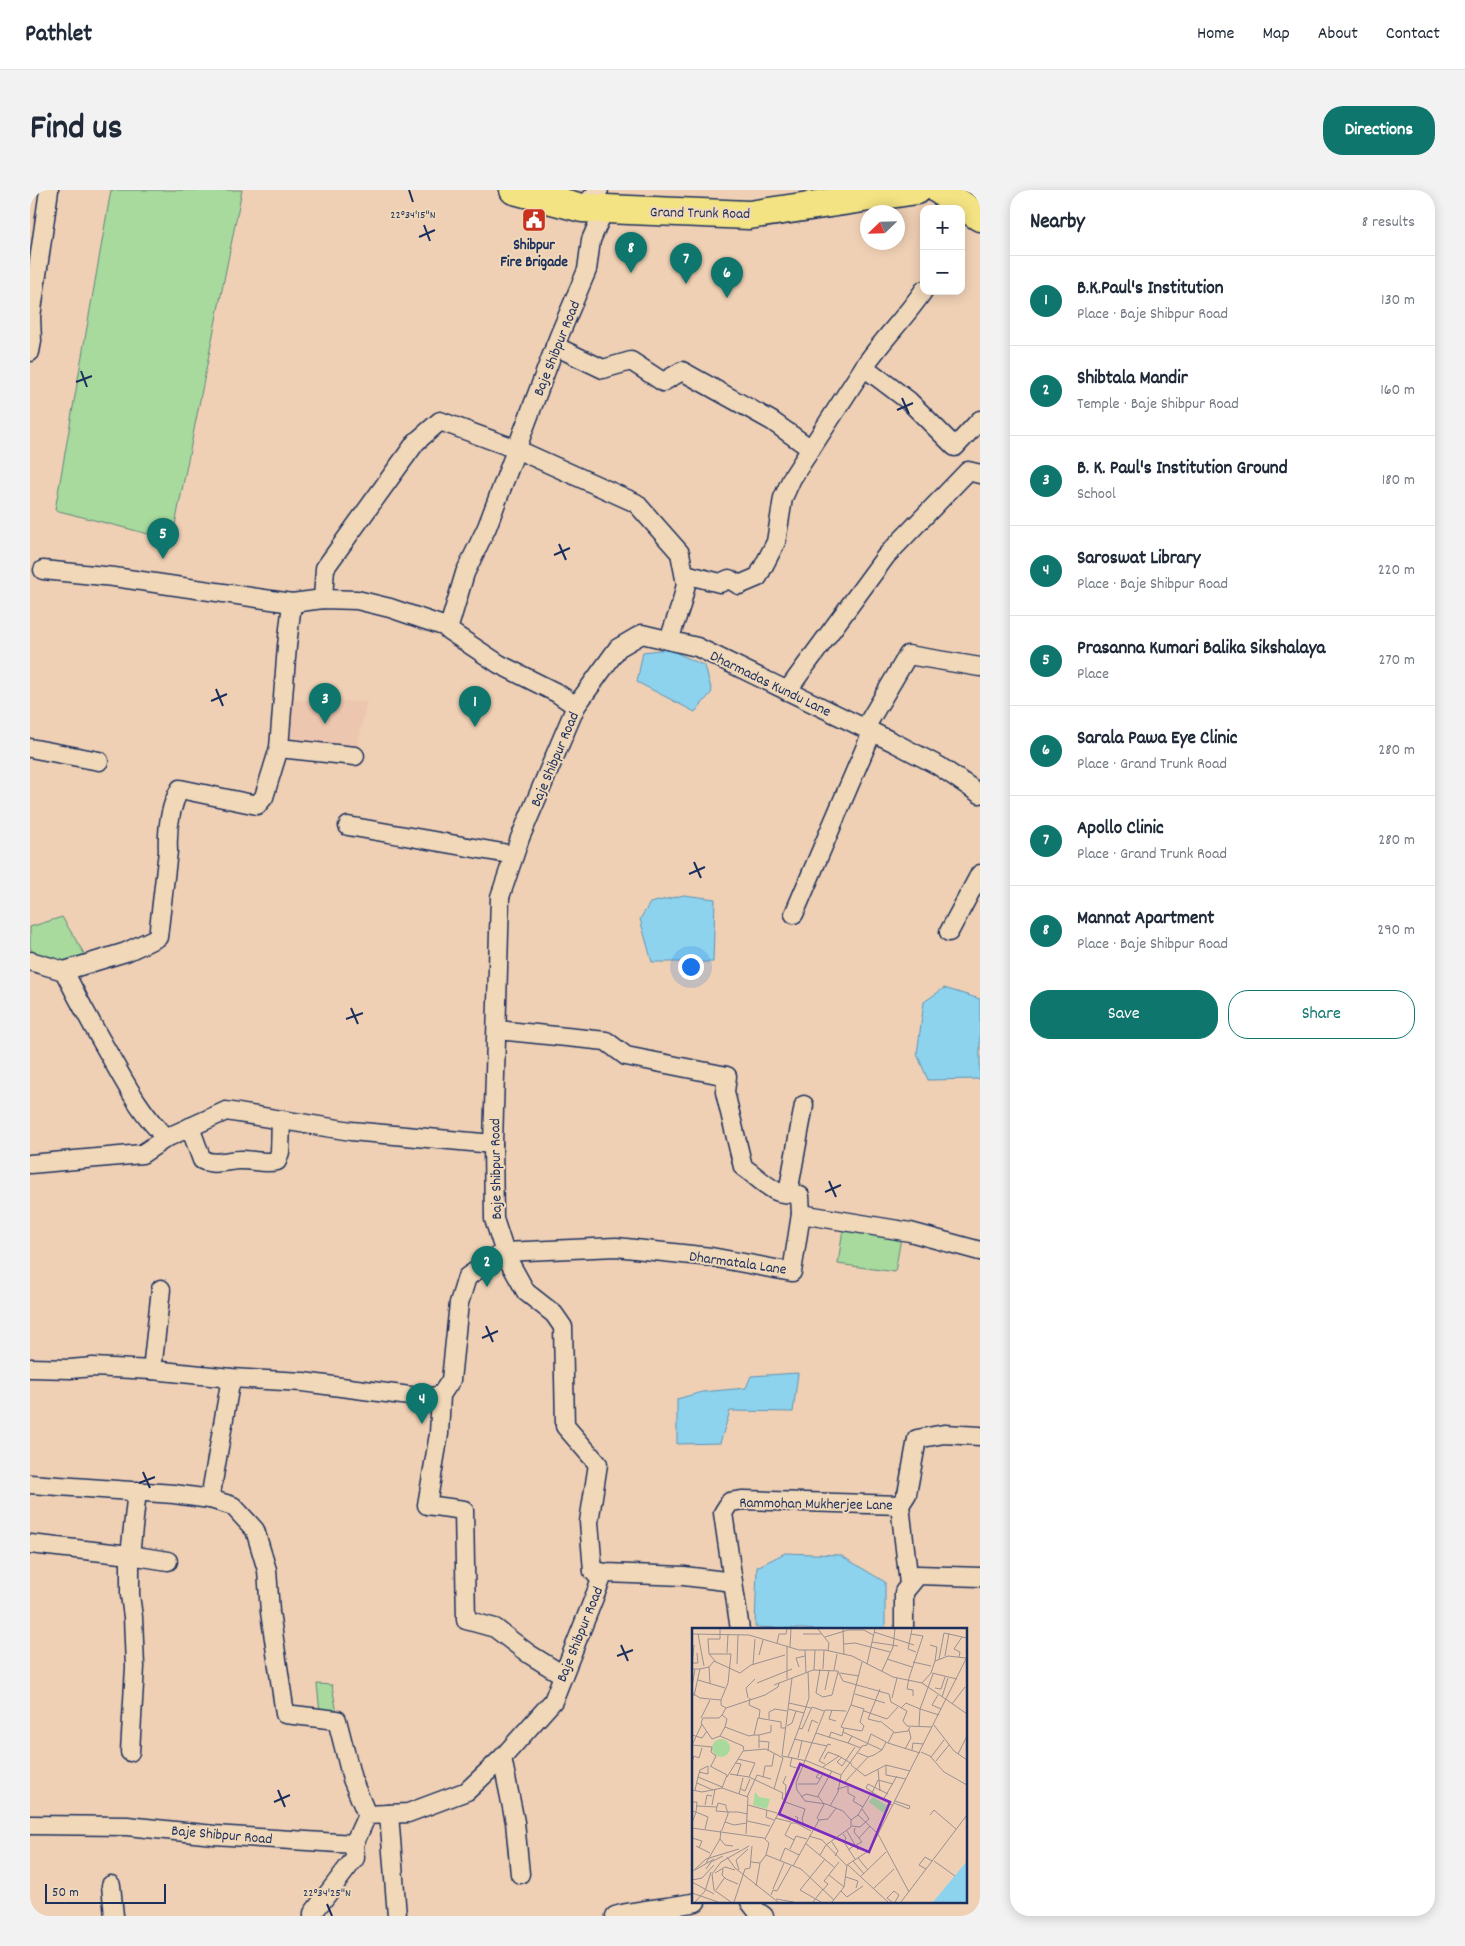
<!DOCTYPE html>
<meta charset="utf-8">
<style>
:root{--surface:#fff;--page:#f2f2f3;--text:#1f2937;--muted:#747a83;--line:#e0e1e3;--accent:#0f766e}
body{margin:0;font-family:Dekko,sans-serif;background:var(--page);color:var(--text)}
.controls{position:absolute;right:15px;top:15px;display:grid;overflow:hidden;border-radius:10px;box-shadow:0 2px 12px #0003}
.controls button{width:45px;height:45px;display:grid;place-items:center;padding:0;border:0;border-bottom:1px solid var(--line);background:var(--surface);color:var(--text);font:25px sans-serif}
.compass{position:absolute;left:830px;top:15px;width:45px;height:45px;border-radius:50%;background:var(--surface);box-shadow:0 2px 12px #0003;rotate:247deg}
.scale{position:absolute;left:15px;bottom:12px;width:121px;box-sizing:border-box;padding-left:5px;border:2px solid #1b2f5e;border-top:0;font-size:14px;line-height:18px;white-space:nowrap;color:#1b2f5e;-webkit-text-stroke:4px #f0d8b8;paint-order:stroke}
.you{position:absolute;left:660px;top:776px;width:18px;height:18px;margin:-12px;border:4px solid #fff;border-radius:50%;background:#1a73e8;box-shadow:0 0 0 8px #1a73e833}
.badge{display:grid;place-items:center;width:32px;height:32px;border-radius:50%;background:var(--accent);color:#fff;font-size:16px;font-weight:700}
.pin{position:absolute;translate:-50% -41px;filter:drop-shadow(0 1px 2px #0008)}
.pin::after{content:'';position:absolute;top:26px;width:18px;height:15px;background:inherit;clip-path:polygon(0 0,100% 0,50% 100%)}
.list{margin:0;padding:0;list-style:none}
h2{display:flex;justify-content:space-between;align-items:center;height:65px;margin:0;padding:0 20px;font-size:21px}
h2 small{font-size:16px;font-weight:400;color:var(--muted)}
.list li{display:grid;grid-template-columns:32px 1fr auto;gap:15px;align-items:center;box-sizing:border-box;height:90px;padding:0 20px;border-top:1px solid var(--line)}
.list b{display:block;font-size:19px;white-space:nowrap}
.list p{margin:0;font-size:16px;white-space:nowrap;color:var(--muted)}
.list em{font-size:16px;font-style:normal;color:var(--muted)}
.actions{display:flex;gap:10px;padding:15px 20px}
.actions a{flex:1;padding:11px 0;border:1px solid var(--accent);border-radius:20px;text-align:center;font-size:18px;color:var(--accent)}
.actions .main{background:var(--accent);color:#fff}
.map{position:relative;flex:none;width:950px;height:1726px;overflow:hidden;border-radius:20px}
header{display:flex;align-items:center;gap:30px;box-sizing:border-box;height:70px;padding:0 25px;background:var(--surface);border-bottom:1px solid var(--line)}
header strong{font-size:24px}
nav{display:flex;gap:28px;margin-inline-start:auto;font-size:18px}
.intro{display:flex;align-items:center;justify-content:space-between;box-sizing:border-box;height:120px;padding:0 30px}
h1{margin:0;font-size:35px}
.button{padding:12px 22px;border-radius:20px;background:var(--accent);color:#fff;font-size:18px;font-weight:700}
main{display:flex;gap:30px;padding:0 30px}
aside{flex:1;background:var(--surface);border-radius:20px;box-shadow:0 2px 12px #0003}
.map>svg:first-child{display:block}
.built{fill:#edc6b0}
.green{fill:#a7da9c;stroke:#61847d}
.water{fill:#8dd3ee;stroke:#5f91b4}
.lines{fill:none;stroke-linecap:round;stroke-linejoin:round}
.street-casing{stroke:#1b2f5e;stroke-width:21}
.primary-casing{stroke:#1b2f5e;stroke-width:31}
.street{stroke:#f0d8b8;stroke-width:18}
.primary{stroke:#f4e382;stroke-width:28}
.ticks{fill:none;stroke:#1b2f5e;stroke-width:2}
.labels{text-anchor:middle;stroke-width:4;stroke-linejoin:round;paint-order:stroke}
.street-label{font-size:15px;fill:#1b2f5e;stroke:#f0d8b8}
.poi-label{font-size:15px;font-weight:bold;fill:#1b2f5e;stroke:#f0d8b8}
.inset-road{fill:none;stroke:#9a9092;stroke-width:1}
.view{fill:#7b2cbf;fill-opacity:0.15;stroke:#7b2cbf;stroke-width:2.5}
.inset-edge{fill:none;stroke:#1b2f5e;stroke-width:2.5}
.ticks-label{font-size:12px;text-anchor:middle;fill:#1b2f5e;stroke:#f0d8b8;stroke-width:4;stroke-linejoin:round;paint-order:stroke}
</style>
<header>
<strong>Pathlet</strong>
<nav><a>Home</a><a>Map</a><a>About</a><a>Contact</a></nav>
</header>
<div class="intro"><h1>Find us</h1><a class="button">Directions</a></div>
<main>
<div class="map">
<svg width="950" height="1726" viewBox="0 0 950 1726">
<rect width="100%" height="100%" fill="#efd0b4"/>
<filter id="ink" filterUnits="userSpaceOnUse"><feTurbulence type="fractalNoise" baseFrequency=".02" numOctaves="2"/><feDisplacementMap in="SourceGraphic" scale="10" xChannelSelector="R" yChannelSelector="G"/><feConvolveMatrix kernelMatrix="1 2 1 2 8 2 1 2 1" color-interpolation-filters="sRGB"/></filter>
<g filter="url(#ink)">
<polygon class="built" points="262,510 337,512 326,562 255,556"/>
<g class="green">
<polygon points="81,0 212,0 142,350 25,320"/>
<polygon points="32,727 58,770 34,775 6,767 0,757 0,737"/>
<polygon points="814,1031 871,1048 865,1082 808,1074"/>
<polygon points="287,1494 302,1495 307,1524 290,1523"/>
</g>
<g class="water">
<polygon points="638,459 675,476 682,502 665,522 607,492 613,462"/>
<polygon points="654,705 685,709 683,772 622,772 610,729 620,713"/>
<polygon points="914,798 950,809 950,889 898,890 887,864 894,812"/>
<polygon points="768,1183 763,1222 700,1221 690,1253 647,1254 647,1209 672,1202 716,1198 721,1186"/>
<polygon points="755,1363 810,1365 855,1392 855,1440 795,1440 725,1437 727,1377"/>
</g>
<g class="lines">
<defs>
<g id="street">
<polyline points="552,18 569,0"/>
<polyline points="525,156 573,179 601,171 633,192 652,181 742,231 781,259"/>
<polyline points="0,162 2,151 1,127 19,0"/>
<path d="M834 177C852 150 876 127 894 100"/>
<polyline points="13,380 84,387 262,413 293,409 327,410 360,418 419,438"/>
<polyline points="655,384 690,393 699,389 709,395 728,387 746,352 753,308 762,288 834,177 879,211 925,257 950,230"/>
<polyline points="293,409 295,378 386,252 410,231 486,259 606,313 650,363 656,394 651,415 639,450"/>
<polyline points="757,501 856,366 938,281 950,284"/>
<polyline points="546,516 588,458 612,444 667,457 863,552 909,576 950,604"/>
<polyline points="835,538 878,465 950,477"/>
<polyline points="0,558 69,571"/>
<polyline points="249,558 325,566"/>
<polyline points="318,636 484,665"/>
<polyline points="764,724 842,542"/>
<polyline points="919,742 950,684"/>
<path d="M0 771 34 781 96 762 128 747 138 661C137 641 140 617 150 599L227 615 234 607 249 558 257 456 262 413"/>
<path d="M34 781C47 807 61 833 76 859 95 892 109 921 136 948"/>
<path d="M467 840 576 851 596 866 697 886 695 902 713 977C724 984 734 995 746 1001 753 1005 762 1002 770 1006L771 1024"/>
<path d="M160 937 172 970C186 976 197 970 211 970 224 970 235 974 247 971L250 962 251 930"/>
<polyline points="0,974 112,964 136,948 196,921 321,941 463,954"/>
<polyline points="758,1003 774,915"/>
<polyline points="0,1178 40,1179 63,1177 122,1180 201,1188 273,1192 395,1208 411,1205 421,1190 429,1113 437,1087 474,1062 586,1057 681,1067 762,1082 771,1024 880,1042 950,1061"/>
<polyline points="122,1180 131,1099"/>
<polyline points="411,1205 409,1244 397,1315 434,1320 436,1430 465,1438 499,1464 533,1485"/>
<polyline points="0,1294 144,1304 180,1309 203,1316 225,1340 237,1380 240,1422 255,1524 307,1530 322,1589 337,1625"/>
<polyline points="180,1309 201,1188"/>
<polyline points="870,1315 879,1394"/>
<polyline points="0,1354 100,1365 107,1301"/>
<polyline points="563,1381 576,1383 654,1386 703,1392"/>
<polyline points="710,1440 693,1323 700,1312 713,1310 870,1315 877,1304 887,1249 914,1244 950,1246"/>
<polyline points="874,1440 874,1402 888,1385 950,1387"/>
<polyline points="100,1562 105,1477 103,1427 100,1405 100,1365 138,1371"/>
<polyline points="472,1568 485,1632 490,1684"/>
<polyline points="359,1624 367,1726"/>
<polyline points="0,1635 97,1636 184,1645 324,1654 337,1625 378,1623 437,1601 472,1568 523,1511 571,1390 563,1381 559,1332 568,1274 535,1236 533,1137 524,1124 496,1102 476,1066 464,1029 463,954 470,707 490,648 546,516 527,503 469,474 418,440 435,383 457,337 529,146 557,80 561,50 574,20"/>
<polyline points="81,1695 84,1726"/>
<polyline points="720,1712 727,1721 734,1726"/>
<polyline points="283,1726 283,1723 325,1668 324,1654"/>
<path d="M585 1726C591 1722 652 1716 666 1712"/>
</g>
<g id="primary">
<polyline points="484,0 552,18 719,25 887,0"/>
<polyline points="909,0 950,27"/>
</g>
</defs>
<use href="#street" class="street-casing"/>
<use href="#primary" class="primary-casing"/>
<use href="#street" class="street"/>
<use href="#primary" class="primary"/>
</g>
</g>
<path class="ticks" d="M379 0 383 12M394 35 400 51M389 47 405 40M51 181 57 197M46 192 62 186M872 208 879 224M867 220 883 213M529 354 536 370M524 365 540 358M186 499 193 516M181 511 197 504M664 672 671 688M659 684 675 677M321 818 328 834M316 829 333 823M799 991 806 1007M795 1002 811 995M456 1136 463 1152M452 1148 468 1141M113 1282 120 1298M109 1293 125 1287M591 1455 598 1471M587 1466 603 1460M248 1600 255 1617M244 1612 260 1605M297 1714 302 1726"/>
<defs>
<symbol id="civic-square" viewBox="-11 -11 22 22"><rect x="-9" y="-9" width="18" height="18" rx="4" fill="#c8321e" stroke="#f0d8b8"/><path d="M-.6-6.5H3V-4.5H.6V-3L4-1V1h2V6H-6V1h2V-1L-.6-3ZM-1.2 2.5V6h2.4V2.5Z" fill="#fff"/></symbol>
</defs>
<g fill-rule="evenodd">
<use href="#civic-square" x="490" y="16" width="28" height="28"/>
</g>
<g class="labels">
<g class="street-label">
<text transform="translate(670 22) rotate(1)" y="5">Grand Trunk Road</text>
<text transform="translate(526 158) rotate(-68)" y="5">Baje Shibpur Road</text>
<text transform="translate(741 493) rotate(26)" y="5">Dharmadas Kundu Lane</text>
<text transform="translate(524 569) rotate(-67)" y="5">Baje Shibpur Road</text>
<text transform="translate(465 979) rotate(-91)" y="5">Baje Shibpur Road</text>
<text transform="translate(708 1072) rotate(8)" y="5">Dharmatala Lane</text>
<text transform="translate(786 1313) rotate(1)" y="5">Rammohan Mukherjee Lane</text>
<text transform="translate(549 1444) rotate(-68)" y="5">Baje Shibpur Road</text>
<text transform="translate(192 1644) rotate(5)" y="5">Baje Shibpur Road</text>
</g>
<g class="poi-label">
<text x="504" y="59">Shibpur<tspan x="504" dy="17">Fire Brigade</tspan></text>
</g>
</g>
<g transform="translate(662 1438)">
<rect width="275" height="275" fill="#efd0b4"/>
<path d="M20 120a9 9 0 1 1 18 0a9 9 0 1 1-18 0ZM63 164 67 169 78 171 75 181 61 177ZM181 169 197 179 193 186 177 174Z" fill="#a7da9c"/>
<path d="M275 233V274H241Z" fill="#8dd3ee"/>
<path class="inset-road" d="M126 1 137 15 136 23M151 1 152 27M220 1 216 21 224 24M182 4 222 17M0 6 57 7 107 22H133L160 28 201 49 230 55 255 72M6 6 12 38M111 6H129M219 6 231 8 217 50 215 61 221 62V68M133 9 156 2H172L181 7M180 14 206 18M85 15 87 6H94L95 1M152 16 163 15 198 24M238 17 245 19 243 33M95 18V51M98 19 99 1M113 22 114 45M35 25 36 6M18 26H39L36 55 29 72M67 27 71 12M253 28 257 5M267 29 268 24 262 21 270 9M195 31 220 39M247 31 252 5 275 10M24 34 17 26 16 11H28V1M170 34 159 77 172 81 168 94 172 98 170 103 152 100 151 104 190 122M221 34 239 38M1 35H6L5 25M45 36 46 7M175 36 183 1M61 37 63 11M0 39 2 17M17 39 18 55M107 39 104 30 113 28M0 41H8L2 68M8 41 17 39 22 33 48 45 59 37 93 27M128 41 124 65 131 69 140 67 146 44M131 41 132 22M122 42 123 22M142 42 145 26M190 43 201 19 203 1M148 45 167 48M240 45 265 51M100 50 90 128 115 133 149 147M6 52 33 60M65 55 100 41M230 55 239 45 243 33 256 28 274 30M82 57 121 42 146 43 151 53 197 66 199 74 215 83 211 93 215 98 240 99M0 59 3 41M243 60 249 61 253 49M188 61 176 91 188 94M133 62 137 42M0 65 8 70 29 72V77L34 80 30 87M163 66 193 75M246 67 240 77 249 81M250 69 256 50M56 70 54 60 63 51M58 70 57 77 68 82 67 90M200 70 205 50M255 72 275 86M97 75 119 80M260 76 273 59M34 80 73 67 86 59 87 55M209 80 214 75 228 81 241 46M96 81 112 85M140 82 137 91 144 93M154 83 133 82 104 155 105 162 113 173 134 176 151 183 159 192 166 187 184 204M172 83 195 91 206 79M9 90 18 72M77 91V84L83 81 95 83M188 93 202 104M242 97 262 123 275 132M95 98 100 95 104 83M227 98 228 81 247 87M33 99 28 108 51 118 52 123M107 100 117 70 116 44M152 100 149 99 159 77M116 104 120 92 126 95M124 105 156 115M0 107 10 110 15 103M67 107 79 104V97M28 108 20 111 9 95 11 90H27L30 87 35 91 33 99 57 108 62 107M160 108 156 115 169 120M137 110 139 104 150 108 151 104M102 111 135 118M67 113 77 114 76 123M196 115 228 125M0 117 20 119 19 124 24 128 19 138M0 117 10 96M67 120V107H62L66 90 89 94V100H94M213 121 219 110 217 102M220 122 221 115 231 116M229 124 238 128 252 144 275 157M166 125 176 129 182 127 190 122 194 114M266 126 275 108M96 129 107 100 110 101 120 79 132 83M100 129 98 138 108 141M150 129 145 134 150 138 163 119M239 129 252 112M106 130 110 113M46 131 63 135 57 149M132 131 136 124 147 128M244 133 257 117M0 134 2 128 7 130 10 120M43 135 49 136 45 148M133 136 127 133 136 116 139 117M159 137 173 148 194 137 218 143M194 137V147L214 151M18 138 35 147 30 160M131 139 147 128 160 136M186 141 188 163M38 146 57 149 91 165 90 171H94M94 148 91 155 94 157 93 174 113 181 110 191 112 198M6 149 30 159M35 149 51 123 74 121 91 130 82 161M71 149 73 138H80L82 126M153 154 176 129M5 155 21 162M106 156H125L127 153 128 151 131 146 128 144 124 149 128 151M156 159V165L163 169 161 173 171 179M30 160 56 169 54 206M49 161 53 163 58 151M145 161 160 157M0 162 10 164 30 160M3 162 6 149 8 142 16 138V146L7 144M180 165 186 152 201 156M47 166 51 150M196 166 176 156 174 160 200 177M55 169 65 147 79 151M109 169 114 166 126 169M191 172 205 148M203 173 218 178 217 181M0 174H5L4 184 16 189 13 201M202 175 217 181M13 177 15 167 20 168M20 177 23 161M56 177 85 185M5 178 25 179M138 178 146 164 149 147 170 118 175 117 179 106 196 115 201 105 216 103 218 99M75 182 74 189 82 192M0 183 4 184 0 195M166 187 178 167M238 187 242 182 264 201M103 188 106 190 104 195 119 203M83 190 99 194M127 192 136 191 144 180M55 193 78 198M33 194 36 186V184L34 180V177L26 175 24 183 36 184H46L56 186M160 198 168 199 177 191 170 181M0 200 72 210 77 215 74 227 109 241 142 272M163 200 162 204 170 214 164 217 166 222M30 202 33 194 42 197 55 195M155 203 163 217 156 222M151 206 154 210 152 214 163 231M186 206 217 264M117 208 130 212 155 238M0 210 10 213 7 220M167 210 178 198M28 211 33 217 41 218M73 211 87 184M102 212 93 207 99 195H104M140 214 146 223 143 228M113 215 142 239M4 218 18 225M98 221 104 208 115 211M128 227 134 217 159 199V192M35 229 43 240 86 274M166 230 176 242M88 233 93 220 107 227M161 233 172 246M242 233 263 248M59 234 68 235 74 227M14 235 28 211 29 202M156 237 196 274M101 238 127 192 125 190 132 176 126 168 140 143M14 241 19 234 31 228M31 241 30 247 34 251 46 256M234 241 227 237 233 229 240 233M3 242 22 231M47 242 44 232 56 221M0 244 14 231 47 221M23 245 33 239 43 242M137 247 152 259M154 249 166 253 164 260M168 249 194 224M0 252 10 250 22 237M0 254 22 266M64 258 68 235M81 261 92 235M181 261 202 241M24 262 33 249M131 262 136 256 132 253 147 234M149 263 155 269 171 258M0 265 26 274M79 267 81 262 85 263 99 238M84 271 102 274M3 274 13 263 19 244M39 274 22 262 20 246 29 234 57 218M42 274 53 241 58 240 60 218M121 274 131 261M129 274 108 262 133 231M140 274 152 259 155 237 178 222 275 29M200 274 195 270 202 263 207 267 203 274M209 274 275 187"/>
<path class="view" d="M108 136 198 174 177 224 87 186Z"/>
<rect width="275" height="275" class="inset-edge"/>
</g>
<g class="ticks-label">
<text x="383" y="28">22°34'15"N</text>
<text x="297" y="1706">22°34'25"N</text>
</g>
</svg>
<div class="controls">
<button>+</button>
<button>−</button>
</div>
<svg class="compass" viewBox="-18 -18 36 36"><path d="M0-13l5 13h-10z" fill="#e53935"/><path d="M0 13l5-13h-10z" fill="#747a83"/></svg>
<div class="scale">50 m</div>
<div class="you"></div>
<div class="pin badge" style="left:445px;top:537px">1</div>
<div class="pin badge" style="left:457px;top:1097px">2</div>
<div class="pin badge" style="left:295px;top:534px">3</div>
<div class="pin badge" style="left:392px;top:1234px">4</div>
<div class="pin badge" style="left:133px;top:369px">5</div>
<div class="pin badge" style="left:697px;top:108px">6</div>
<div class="pin badge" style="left:656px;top:94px">7</div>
<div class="pin badge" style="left:601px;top:83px">8</div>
</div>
<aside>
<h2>Nearby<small>8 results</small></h2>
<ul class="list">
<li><span class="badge">1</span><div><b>B.K.Paul's Institution</b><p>Place · Baje Shibpur Road</p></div><em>130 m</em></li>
<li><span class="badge">2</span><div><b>Shibtala Mandir</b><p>Temple · Baje Shibpur Road</p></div><em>160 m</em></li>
<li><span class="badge">3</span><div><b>B. K. Paul's Institution Ground</b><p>School</p></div><em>180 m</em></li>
<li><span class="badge">4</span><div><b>Saroswat Library</b><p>Place · Baje Shibpur Road</p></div><em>220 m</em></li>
<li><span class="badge">5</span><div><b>Prasanna Kumari Balika Sikshalaya</b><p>Place</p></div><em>270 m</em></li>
<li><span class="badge">6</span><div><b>Sarala Pawa Eye Clinic</b><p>Place · Grand Trunk Road</p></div><em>280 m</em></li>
<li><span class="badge">7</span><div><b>Apollo Clinic</b><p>Place · Grand Trunk Road</p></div><em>280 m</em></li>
<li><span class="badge">8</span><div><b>Mannat Apartment</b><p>Place · Baje Shibpur Road</p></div><em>290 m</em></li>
</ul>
<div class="actions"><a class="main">Save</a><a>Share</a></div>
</aside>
</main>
